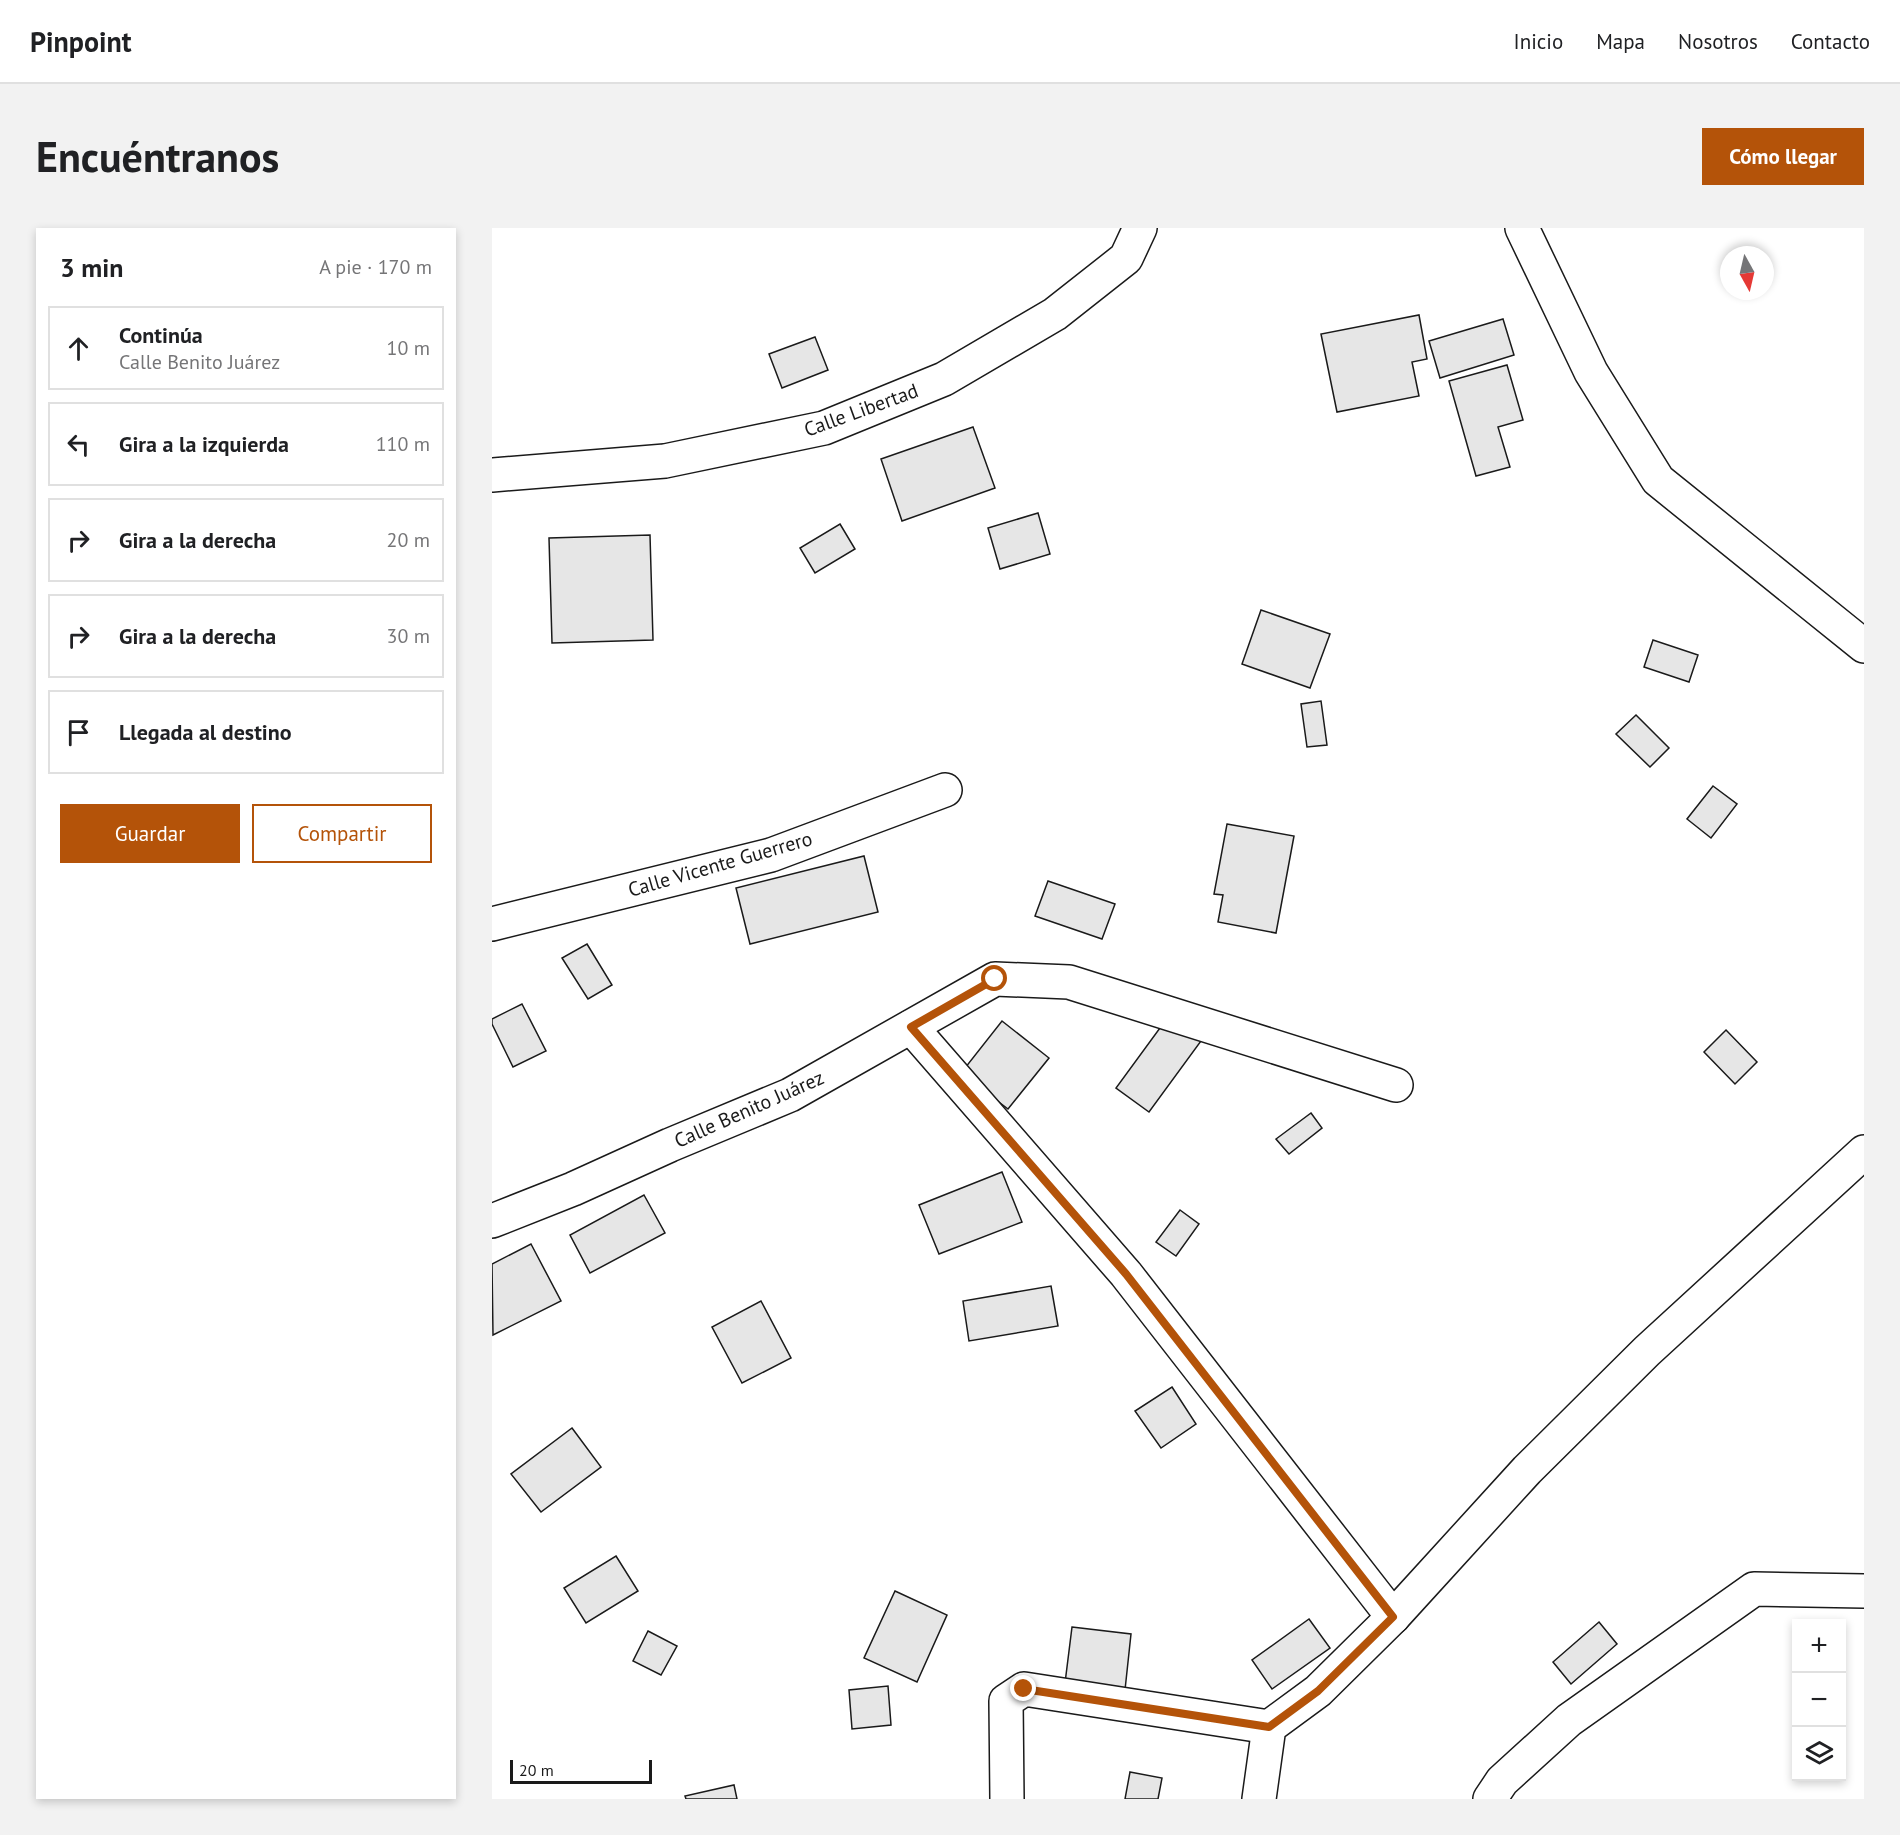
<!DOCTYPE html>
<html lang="es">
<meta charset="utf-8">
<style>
:root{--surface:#fff;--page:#f2f2f2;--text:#202124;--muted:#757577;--line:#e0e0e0;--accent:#b45309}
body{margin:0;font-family:"PT Sans",sans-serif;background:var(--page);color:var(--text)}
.controls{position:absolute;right:18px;bottom:18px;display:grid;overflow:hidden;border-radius:0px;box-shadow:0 3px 9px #0003}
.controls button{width:54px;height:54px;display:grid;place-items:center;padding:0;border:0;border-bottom:2px solid var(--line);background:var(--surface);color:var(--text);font:30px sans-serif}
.compass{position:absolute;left:1228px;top:18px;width:54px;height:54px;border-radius:50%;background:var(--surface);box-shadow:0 3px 9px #0003;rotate:172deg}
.scale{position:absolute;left:18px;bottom:15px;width:142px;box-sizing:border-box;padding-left:6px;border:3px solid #1a1a1a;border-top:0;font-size:16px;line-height:21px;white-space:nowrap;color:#1a1a1a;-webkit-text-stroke:4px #fff;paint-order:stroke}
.stop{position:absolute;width:18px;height:18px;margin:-14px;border:4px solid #b45309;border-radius:50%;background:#fff}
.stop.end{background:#b45309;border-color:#fff;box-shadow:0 2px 6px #0008}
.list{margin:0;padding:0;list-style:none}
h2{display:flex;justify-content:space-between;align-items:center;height:78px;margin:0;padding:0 24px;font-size:26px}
h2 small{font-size:20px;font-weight:400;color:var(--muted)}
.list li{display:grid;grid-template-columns:39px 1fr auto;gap:18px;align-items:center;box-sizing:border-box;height:84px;margin:0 12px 12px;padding:0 12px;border:2px solid var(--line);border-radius:0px}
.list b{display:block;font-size:22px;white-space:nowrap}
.list p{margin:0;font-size:20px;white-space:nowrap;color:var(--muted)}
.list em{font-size:20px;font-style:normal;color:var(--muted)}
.actions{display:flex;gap:12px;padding:18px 24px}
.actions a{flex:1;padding:14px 0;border:2px solid var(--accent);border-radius:0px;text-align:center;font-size:21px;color:var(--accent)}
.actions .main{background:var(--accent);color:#fff}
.icon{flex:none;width:33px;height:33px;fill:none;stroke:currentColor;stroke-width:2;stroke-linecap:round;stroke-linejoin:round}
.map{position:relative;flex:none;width:1372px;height:1571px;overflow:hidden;border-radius:0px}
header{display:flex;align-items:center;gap:36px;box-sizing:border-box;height:84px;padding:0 30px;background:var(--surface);border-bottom:2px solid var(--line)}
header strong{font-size:28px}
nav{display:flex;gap:33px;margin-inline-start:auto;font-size:21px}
.intro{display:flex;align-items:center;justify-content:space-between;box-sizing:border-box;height:144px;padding:0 36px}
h1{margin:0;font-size:42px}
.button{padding:15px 27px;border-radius:0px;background:var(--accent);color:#fff;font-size:21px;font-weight:700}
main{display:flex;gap:36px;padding:0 36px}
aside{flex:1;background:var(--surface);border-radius:0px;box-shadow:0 3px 9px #0003}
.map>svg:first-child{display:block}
.building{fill:#e6e6e6;stroke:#1a1a1a;stroke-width:1.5}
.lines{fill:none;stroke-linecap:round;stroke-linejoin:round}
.street-casing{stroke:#1a1a1a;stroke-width:36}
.street{stroke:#fff;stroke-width:33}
.route{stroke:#b45309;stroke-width:8}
.labels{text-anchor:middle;stroke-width:4.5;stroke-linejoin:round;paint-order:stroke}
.street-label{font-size:20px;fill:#1a1a1a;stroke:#fff}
</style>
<header>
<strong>Pinpoint</strong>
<nav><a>Inicio</a><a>Mapa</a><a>Nosotros</a><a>Contacto</a></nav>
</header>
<div class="intro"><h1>Encuéntranos</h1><a class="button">Cómo llegar</a></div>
<main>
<aside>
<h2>3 min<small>A pie · 170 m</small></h2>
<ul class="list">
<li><svg class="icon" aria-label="ahead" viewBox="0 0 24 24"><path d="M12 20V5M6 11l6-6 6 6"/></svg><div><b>Continúa</b><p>Calle Benito Juárez</p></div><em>10 m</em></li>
<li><svg class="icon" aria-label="left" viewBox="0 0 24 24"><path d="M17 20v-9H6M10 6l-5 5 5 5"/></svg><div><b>Gira a la izquierda</b></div><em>110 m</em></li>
<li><svg class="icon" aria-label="right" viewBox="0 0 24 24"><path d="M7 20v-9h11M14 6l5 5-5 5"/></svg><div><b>Gira a la derecha</b></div><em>20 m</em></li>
<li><svg class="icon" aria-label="right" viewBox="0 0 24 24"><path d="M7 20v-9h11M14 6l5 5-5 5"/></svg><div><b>Gira a la derecha</b></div><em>30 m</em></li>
<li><svg class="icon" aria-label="arrive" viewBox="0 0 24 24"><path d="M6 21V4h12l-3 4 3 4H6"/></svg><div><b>Llegada al destino</b></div></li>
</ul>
<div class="actions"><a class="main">Guardar</a><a>Compartir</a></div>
</aside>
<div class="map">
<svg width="1372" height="1571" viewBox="0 0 1372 1571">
<rect width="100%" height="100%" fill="#fff"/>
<g class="building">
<polygon points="927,87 935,131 920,134 927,168 845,184 829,106"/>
<polygon points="1011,91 1022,127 948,150 937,113"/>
<polygon points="323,109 336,142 290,160 277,126"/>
<polygon points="1015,137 1031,192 1006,199 1018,239 984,248 957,153"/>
<polygon points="481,199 503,260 410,293 389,231"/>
<polygon points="546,285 558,326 508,341 496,300"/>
<polygon points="348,296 363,321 323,345 308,320"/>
<polygon points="158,307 161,412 60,415 57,310"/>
<polygon points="769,382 838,406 818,460 750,436"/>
<polygon points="1161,412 1206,427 1197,454 1152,439"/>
<polygon points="829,473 835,517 815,519 809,476"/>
<polygon points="1144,487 1177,520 1158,539 1124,506"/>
<polygon points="1221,558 1245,576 1219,610 1195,591"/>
<polygon points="735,596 802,608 784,705 726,694 731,667 722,666"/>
<polygon points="372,628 386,684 258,716 244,660"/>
<polygon points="556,653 623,676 610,711 543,688"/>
<polygon points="95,716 120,757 96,771 70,730"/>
<polygon points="30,776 54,823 21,839 0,796 0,791"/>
<polygon points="676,789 709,813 657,884 624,860"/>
<polygon points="510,793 557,830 516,881 469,845"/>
<polygon points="1234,802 1265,834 1243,856 1212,824"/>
<polygon points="819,885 830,900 797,926 784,911"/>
<polygon points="510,944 530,994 447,1026 427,977"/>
<polygon points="152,967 173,1005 98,1045 78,1007"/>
<polygon points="688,982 707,996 684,1028 664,1014"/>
<polygon points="39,1016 69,1073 1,1107 0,1036"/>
<polygon points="559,1058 566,1098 477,1113 471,1073"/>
<polygon points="269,1073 299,1130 250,1155 220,1099"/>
<polygon points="680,1159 704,1196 669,1220 643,1183"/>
<polygon points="80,1200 109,1239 49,1284 19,1246"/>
<polygon points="124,1328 146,1363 94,1395 72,1360"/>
<polygon points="403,1363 455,1387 425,1454 372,1430"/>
<polygon points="817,1391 838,1420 780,1461 760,1432"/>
<polygon points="1107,1394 1125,1416 1079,1456 1061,1434"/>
<polygon points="580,1399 639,1406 633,1462 573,1455"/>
<polygon points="156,1403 185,1418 169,1447 141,1433"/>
<polygon points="396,1458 399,1497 360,1501 357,1462"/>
<polygon points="638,1544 670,1550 666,1571 633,1571"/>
<polygon points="242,1557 245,1571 194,1571 193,1568"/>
</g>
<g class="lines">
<defs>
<g id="street">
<polyline points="1030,0 1099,144 1166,252 1372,418"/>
<polyline points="0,247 173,233 332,200 452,151 563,86 634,30 648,0"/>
<polyline points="0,696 279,627 453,562"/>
<polyline points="419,799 634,1046 901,1389"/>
<polyline points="0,993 81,961 178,917 298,867 503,751 577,754 904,857"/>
<polyline points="515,1571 514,1473 532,1461 777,1499"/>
<polyline points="767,1571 777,1499 826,1463 901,1389 1035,1242 1155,1123 1372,924"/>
<polyline points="998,1571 1010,1553 1077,1492 1262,1361 1372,1363"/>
</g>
</defs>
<use href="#street" class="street-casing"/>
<use href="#street" class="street"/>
</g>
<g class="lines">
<polyline class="route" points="503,751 419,799 634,1046 901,1389 826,1463 777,1499 532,1461"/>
</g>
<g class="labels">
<g class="street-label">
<text transform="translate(369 182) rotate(-20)" y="7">Calle Libertad</text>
<text transform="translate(228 636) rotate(-16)" y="7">Calle Vicente Guerrero</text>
<text transform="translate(257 881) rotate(-24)" y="7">Calle Benito Juárez</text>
</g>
</g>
</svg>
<div class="controls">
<button>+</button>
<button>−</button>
<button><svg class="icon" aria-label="layers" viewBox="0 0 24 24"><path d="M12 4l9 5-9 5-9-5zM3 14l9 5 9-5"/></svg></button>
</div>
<svg class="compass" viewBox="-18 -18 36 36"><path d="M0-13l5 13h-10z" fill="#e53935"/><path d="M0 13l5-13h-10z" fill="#757577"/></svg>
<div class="scale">20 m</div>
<div class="stop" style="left:503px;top:751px"></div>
<div class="stop end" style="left:532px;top:1461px"></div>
</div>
</main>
